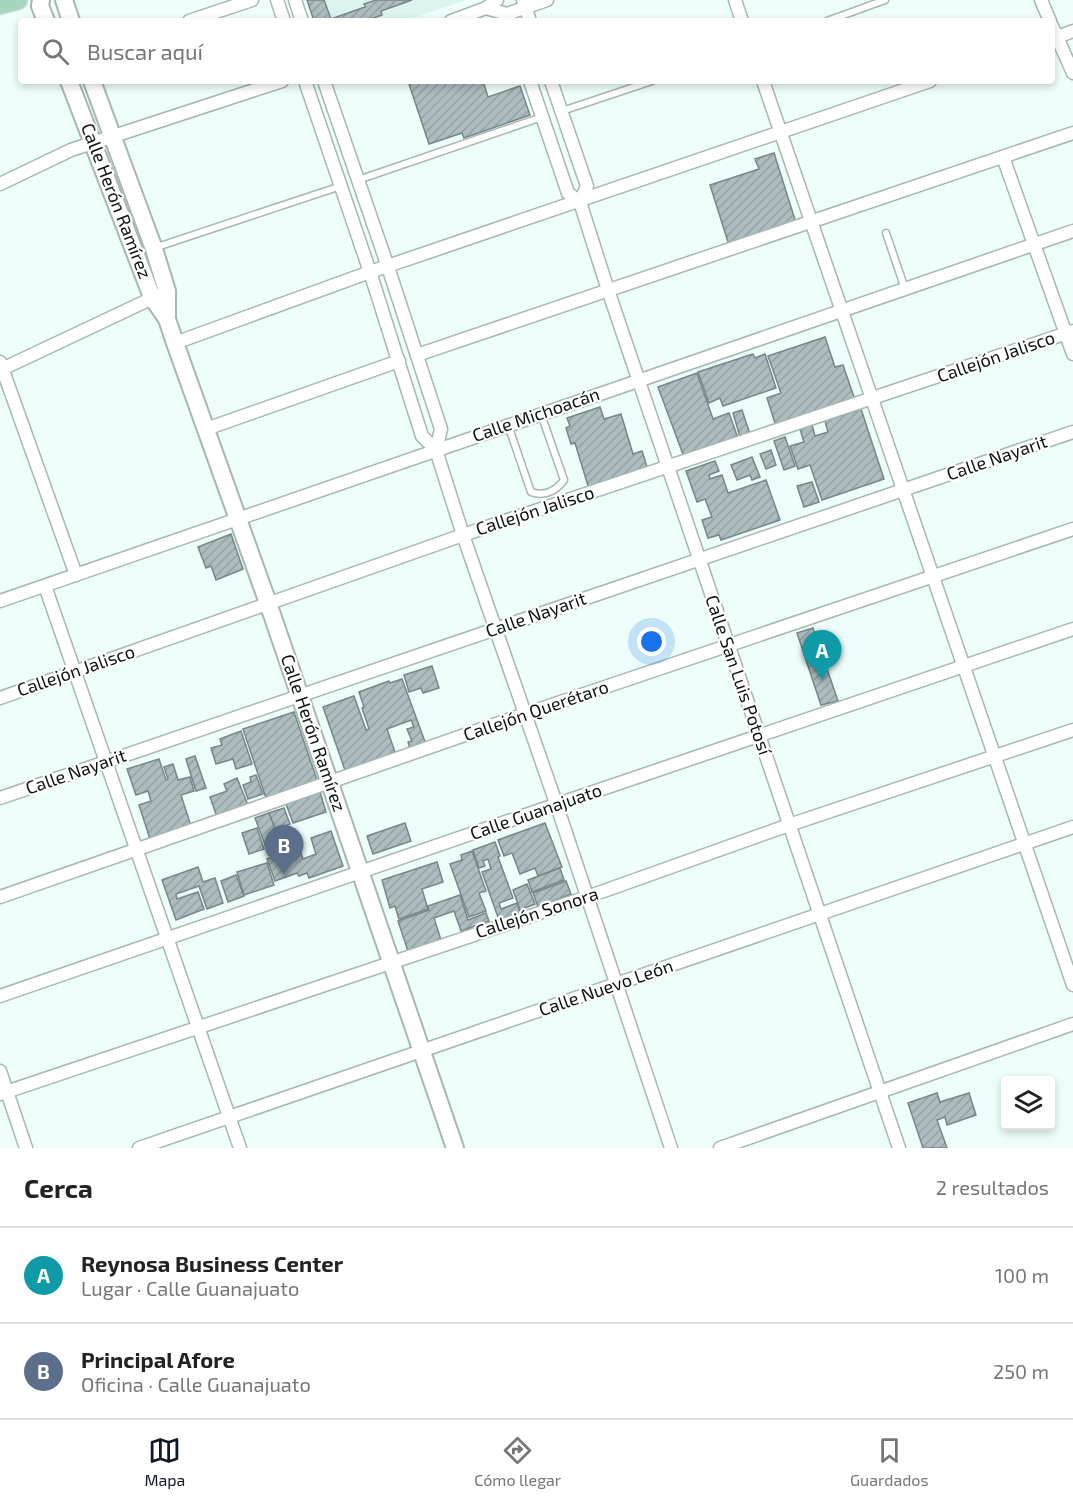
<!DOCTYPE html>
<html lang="es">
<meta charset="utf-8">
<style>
:root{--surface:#fff;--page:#f2f2f2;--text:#222;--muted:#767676;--line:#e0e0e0;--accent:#111827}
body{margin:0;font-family:"Exo 2",sans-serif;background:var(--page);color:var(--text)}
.controls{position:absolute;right:18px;bottom:18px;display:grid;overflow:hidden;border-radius:6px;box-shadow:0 3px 9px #0003}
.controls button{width:54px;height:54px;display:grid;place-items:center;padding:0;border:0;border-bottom:2px solid var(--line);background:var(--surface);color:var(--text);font:30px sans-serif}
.you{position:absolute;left:652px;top:642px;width:21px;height:21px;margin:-15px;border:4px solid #fff;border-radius:50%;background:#1a73e8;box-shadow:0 0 0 9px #1a73e833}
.badge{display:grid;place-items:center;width:39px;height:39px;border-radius:50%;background:var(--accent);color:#fff;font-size:20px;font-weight:700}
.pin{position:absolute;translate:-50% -50px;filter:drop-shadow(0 2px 3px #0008)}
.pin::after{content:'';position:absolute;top:32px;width:21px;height:18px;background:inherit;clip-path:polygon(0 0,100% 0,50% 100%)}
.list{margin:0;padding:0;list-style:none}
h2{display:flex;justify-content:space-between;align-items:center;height:78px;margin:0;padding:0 24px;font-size:26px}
h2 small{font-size:20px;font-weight:400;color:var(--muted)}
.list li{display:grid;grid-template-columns:39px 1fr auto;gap:18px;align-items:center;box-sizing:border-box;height:96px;padding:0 24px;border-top:2px solid var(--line)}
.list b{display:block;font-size:22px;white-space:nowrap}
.list p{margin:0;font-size:20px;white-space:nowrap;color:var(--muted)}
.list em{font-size:20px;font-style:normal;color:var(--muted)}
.icon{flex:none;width:33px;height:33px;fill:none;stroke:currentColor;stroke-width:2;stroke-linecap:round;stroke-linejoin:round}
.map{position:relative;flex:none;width:1073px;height:1148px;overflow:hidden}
.search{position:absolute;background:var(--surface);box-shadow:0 3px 9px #0003;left:18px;right:18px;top:18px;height:66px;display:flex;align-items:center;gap:15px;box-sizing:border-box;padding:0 21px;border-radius:6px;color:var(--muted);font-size:22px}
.sheet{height:270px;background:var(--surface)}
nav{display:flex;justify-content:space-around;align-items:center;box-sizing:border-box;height:84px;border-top:2px solid var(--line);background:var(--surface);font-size:16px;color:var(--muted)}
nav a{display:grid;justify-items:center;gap:3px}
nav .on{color:var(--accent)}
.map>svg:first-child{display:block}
.built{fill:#dbf4ef}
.building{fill:url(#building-hatch);stroke:#778688;stroke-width:1.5}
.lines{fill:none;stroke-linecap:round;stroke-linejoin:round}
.lane-casing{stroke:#a7b7b4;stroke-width:9}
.street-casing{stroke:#a7b7b4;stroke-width:15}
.secondary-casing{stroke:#a7b7b4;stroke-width:20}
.primary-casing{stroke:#d8d9d9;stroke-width:21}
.lane{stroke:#fff;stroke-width:6}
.street{stroke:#fff;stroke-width:12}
.secondary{stroke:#fff;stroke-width:16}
.primary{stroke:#a4d7bf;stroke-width:18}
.labels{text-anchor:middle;stroke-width:4.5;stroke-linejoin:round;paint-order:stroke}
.street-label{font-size:18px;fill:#0c1211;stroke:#fff}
</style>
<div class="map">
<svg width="1073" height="1148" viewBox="0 0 1073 1148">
<defs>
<pattern id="building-hatch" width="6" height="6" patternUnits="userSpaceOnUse" patternTransform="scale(1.5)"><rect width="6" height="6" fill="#adbdbf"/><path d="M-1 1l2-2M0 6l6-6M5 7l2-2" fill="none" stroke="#94a1a3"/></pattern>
</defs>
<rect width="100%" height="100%" fill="#edfefb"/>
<polygon class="built" points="307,0 466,0 404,21 314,21"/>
<g class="building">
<polygon points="307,0 324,0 331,19 365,7 364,4 376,0 412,0 381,11 382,15 365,21 314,21"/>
<polygon points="408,81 483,81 488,97 520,86 530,115 464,138 462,133 429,144"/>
<polygon points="774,153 796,223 729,245 710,185 759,169 755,159"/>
<polygon points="825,337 835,367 843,365 855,400 776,426 767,398 781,393 768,356"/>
<polygon points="753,354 755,358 765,354 776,388 723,406 720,398 709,403 698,372"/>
<polygon points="697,373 713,419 729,413 738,438 684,457 658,387"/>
<polygon points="600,407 604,419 621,414 633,454 642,451 648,470 589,489 575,443 571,444 566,428 570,426 567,418"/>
<polygon points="861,409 884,479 822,500 810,465 798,469 790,446 804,442 800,429 812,425 815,436 828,432 825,421"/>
<polygon points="742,410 750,434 740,437 733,413"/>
<polygon points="785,437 795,466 784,470 774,441"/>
<polygon points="771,450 776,465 766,469 760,454"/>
<polygon points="752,457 760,477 752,480 750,475 737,480 731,465"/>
<polygon points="715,461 719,471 709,475 710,479 722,475 728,493 766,480 780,520 721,540 719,535 708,538 702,520 712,517 705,499 697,502 686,471"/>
<polygon points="812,482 819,502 804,507 797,486"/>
<polygon points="231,534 243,569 216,580 211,566 206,568 198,547"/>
<polygon points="813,628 838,701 821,705 797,633"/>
<polygon points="432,666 439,688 423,693 421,688 409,692 404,675"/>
<polygon points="402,679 427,747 411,753 408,742 412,741 407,729 414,727 411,720 387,729 396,755 346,773 323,707 354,696 366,730 369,729 362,708 364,707 359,692 389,681 390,683"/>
<polygon points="294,712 318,783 267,801 243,729"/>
<polygon points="241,731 252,764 236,769 233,759 216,764 211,748 222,745 220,739"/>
<polygon points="195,756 206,788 196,791 186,759"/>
<polygon points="159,759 166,780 168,779 164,767 173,764 178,780 190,777 194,791 181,795 191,826 150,839 139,805 151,801 148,791 136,795 127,769"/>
<polygon points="256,775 263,794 248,799 243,785 251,782 250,777"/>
<polygon points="237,778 248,805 217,817 210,797 227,791 224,784"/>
<polygon points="320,792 326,812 293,823 286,804"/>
<polygon points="284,808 290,824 275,829 269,813"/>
<polygon points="269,813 279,839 294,834 303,859 316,854 311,838 331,831 343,866 309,878 307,873 299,876 297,873 275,881 267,859 284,853 281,845 267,850 255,818"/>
<polygon points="405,823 411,841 373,854 367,836"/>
<polygon points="545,823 562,867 538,876 535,868 520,874 512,853 504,856 498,840"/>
<polygon points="257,828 264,849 249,854 242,833"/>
<polygon points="495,842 500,856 498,857 513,898 499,903 501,909 517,903 520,912 499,920 482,872 491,869 488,859 483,861 485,866 479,868 473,850"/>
<polygon points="472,851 486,891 479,893 486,911 469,917 450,864 462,860 461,855"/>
<polygon points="437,862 443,882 422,889 428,909 399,919 395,906 390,908 382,880"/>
<polygon points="267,863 274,885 244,895 237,872"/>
<polygon points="198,867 203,882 215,878 223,903 207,909 199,886 176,894 177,899 198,892 204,909 176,920 162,880"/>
<polygon points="560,868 564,880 532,892 528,880"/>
<polygon points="236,875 244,896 228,902 221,881"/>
<polygon points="566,881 571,894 538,907 533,893"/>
<polygon points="527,884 535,904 520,910 513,890"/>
<polygon points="460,895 468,920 486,913 489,921 461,931 454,911 434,918 441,940 408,951 398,921 429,910 428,906"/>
<polygon points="937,1093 940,1102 969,1093 976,1115 947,1125 945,1117 937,1120 947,1148 923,1148 908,1103"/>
</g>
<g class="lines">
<defs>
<g id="lane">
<polyline points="827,21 885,0"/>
<polyline points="562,111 652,81"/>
<polyline points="358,180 542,117"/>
<polyline points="886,233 905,289"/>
<polyline points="154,248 341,186"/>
<path d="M508 425 531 492C544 497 556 491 564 480L541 414"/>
</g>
<g id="street">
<polyline points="277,0 284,21"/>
<polyline points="295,0 302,21"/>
<polyline points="523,0 530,21"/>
<polyline points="735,0 742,21"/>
<polyline points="1041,0 1050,21"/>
<polyline points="486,8 507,14 547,0"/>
<polyline points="189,21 252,0"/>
<polyline points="451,21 486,8 497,0"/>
<polyline points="1052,26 1073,73"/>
<polyline points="1052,39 1073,31"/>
<polyline points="305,81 370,272 422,436 436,450 463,535 557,806 671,1148"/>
<polyline points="324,81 388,267 441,429 436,450"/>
<polyline points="530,81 568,193 580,202 608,290 899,1148"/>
<polyline points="551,81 587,186 580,202"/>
<polyline points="763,81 1073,985"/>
<polyline points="1003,157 1073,354"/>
<polyline points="0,184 71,150 282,81"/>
<polyline points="175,343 370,272 930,81"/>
<polyline points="417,355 1073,133"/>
<polyline points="0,362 76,575"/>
<polyline points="0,370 159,295"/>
<polyline points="206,429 399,361"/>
<polyline points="45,586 240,1148"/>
<path d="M0 601C358 479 715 352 1073 231"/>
<polyline points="0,698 463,535 1073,331"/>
<polyline points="0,798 1073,432"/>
<polyline points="0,897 525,714 1073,529"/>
<path d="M0 996C357 871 715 751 1073 629"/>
<polyline points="0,1071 26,1148"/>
<polyline points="0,1094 587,897 789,825 1073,730"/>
<polyline points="139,1148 1073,827"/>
<polyline points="720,1148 1073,1024"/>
</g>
<g id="secondary">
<polyline points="41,0 40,6 46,21"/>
<polyline points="64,0 71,21"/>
<polyline points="69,81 152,297 167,319"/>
<polyline points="92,81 154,249 167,291 167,319 175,343 268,603 455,1148"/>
</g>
<polyline id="primary" points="0,5 18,0"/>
</defs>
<use href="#lane" class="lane-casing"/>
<use href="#street" class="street-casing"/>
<use href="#secondary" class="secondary-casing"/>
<use href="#primary" class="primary-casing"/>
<use href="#lane" class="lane"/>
<use href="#street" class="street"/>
<use href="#secondary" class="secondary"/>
<use href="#primary" class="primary"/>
</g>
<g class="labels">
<g class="street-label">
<text transform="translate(116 201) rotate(69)" y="6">Calle Herón Ramírez</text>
<text transform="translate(996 357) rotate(-19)" y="6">Callejón Jalisco</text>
<text transform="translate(536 415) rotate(-19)" y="6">Calle Michoacán</text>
<text transform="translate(997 458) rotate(-19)" y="6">Calle Nayarit</text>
<text transform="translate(535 511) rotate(-18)" y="6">Callejón Jalisco</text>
<text transform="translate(536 615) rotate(-19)" y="6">Calle Nayarit</text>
<text transform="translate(76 671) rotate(-19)" y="6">Callejón Jalisco</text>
<text transform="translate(738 675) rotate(71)" y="6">Calle San Luis Potosí</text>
<text transform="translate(536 711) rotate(-19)" y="6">Callejón Querétaro</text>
<text transform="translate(313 733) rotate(71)" y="6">Calle Herón Ramírez</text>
<text transform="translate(76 772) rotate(-19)" y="6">Calle Nayarit</text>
<text transform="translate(536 812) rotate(-19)" y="6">Calle Guanajuato</text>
<text transform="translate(537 913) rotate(-18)" y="6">Callejón Sonora</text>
<text transform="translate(606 988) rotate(-19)" y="6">Calle Nuevo León</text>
</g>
</g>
</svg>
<div class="controls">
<button><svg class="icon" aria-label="layers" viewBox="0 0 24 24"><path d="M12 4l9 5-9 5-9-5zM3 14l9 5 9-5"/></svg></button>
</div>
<div class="you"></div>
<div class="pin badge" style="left:822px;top:680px;background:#0f9aa8">A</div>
<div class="pin badge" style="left:284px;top:875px;background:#5c6f8a">B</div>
<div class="search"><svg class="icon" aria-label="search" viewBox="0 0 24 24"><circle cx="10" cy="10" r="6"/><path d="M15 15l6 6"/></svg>Buscar aquí</div>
</div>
<section class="sheet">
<h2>Cerca<small>2 resultados</small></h2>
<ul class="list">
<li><span class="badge" style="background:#0f9aa8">A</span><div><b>Reynosa Business Center</b><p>Lugar · Calle Guanajuato</p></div><em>100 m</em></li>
<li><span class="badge" style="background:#5c6f8a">B</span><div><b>Principal Afore</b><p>Oficina · Calle Guanajuato</p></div><em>250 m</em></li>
</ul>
</section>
<nav>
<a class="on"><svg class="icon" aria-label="map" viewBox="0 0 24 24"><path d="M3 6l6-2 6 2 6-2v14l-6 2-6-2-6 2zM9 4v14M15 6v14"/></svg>Mapa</a>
<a><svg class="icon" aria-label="directions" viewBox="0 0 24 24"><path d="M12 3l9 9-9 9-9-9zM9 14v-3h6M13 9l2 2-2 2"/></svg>Cómo llegar</a>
<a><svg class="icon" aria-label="saved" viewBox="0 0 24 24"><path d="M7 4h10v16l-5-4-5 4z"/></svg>Guardados</a>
</nav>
